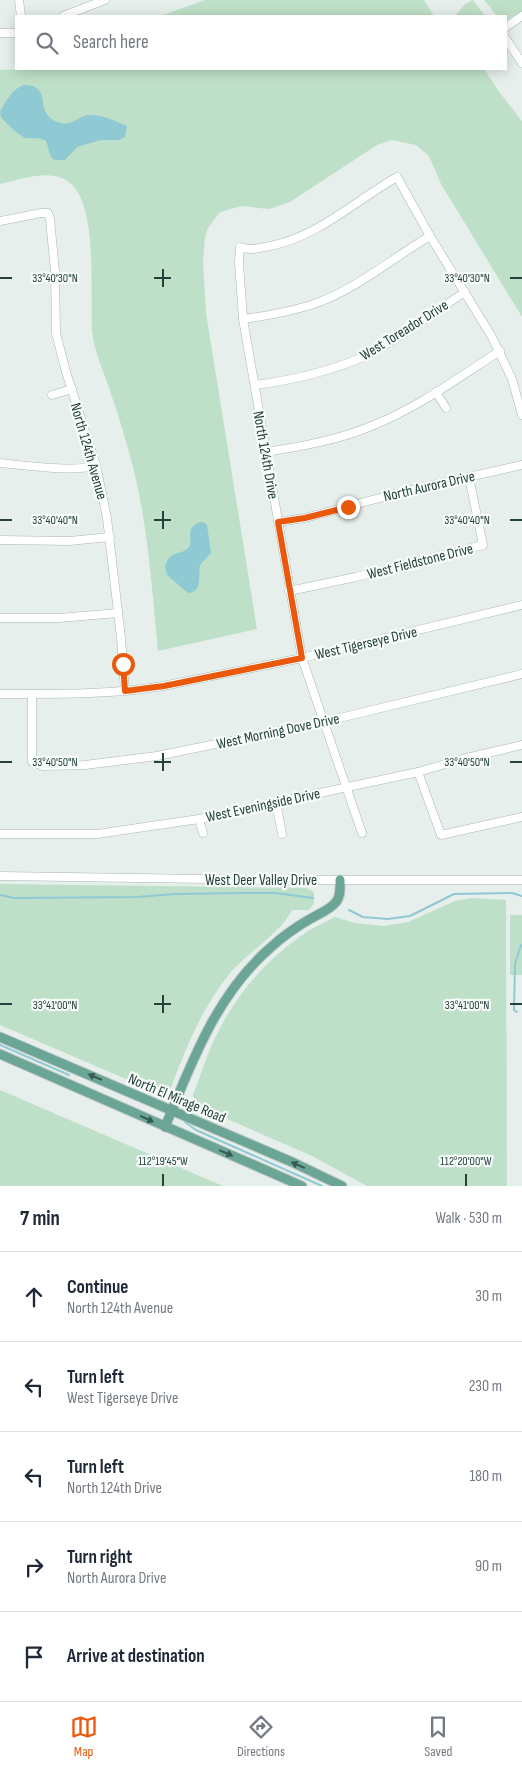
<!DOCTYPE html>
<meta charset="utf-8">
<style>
:root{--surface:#fff;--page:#f6f6f7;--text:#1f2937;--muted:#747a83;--line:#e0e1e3;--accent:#ea580c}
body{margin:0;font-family:"Sofia Sans Condensed",sans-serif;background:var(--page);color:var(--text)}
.stop{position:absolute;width:15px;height:15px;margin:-11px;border:4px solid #ea580c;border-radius:50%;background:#fff}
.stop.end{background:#ea580c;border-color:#fff;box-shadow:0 1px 5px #0008}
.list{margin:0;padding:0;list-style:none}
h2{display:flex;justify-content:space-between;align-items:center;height:65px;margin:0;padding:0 20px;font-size:21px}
h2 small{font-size:16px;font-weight:400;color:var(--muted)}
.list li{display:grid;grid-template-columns:32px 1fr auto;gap:15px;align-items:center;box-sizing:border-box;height:90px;padding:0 20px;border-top:1px solid var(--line)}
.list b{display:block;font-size:19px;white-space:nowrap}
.list p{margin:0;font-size:16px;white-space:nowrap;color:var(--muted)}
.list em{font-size:16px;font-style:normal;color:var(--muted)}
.icon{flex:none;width:28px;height:28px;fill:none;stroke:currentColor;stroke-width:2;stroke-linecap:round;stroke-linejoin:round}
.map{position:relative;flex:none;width:522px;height:1186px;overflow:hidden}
.search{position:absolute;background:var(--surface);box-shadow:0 2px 12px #0003;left:15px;right:15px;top:15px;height:55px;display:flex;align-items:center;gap:12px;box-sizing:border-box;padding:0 18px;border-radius:0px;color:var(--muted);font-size:19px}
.sheet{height:515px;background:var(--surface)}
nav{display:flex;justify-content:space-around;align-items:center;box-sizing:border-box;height:70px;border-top:1px solid var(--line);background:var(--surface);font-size:14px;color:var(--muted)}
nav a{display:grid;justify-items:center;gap:2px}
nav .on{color:var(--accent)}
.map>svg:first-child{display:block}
.green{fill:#bfe0c8}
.water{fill:#8ec9d4}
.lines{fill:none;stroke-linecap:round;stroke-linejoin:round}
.stream{stroke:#8ec9d4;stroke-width:2}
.minor-casing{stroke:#a8b8b2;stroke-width:9}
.major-casing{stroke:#c2cac8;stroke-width:11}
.minor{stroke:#fff;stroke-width:8}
.major{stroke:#6aa596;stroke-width:9}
.oneway{fill:#365b51}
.route{stroke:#ea580c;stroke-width:6}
.ticks{fill:none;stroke:#24423a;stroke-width:2}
.labels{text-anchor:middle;stroke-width:4.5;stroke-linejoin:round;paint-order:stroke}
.street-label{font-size:15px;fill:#24423a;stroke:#f7fbf9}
.ticks-label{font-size:12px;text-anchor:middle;fill:#24423a;stroke:#f7fbf9;stroke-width:4.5;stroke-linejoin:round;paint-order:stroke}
</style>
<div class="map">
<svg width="522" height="1186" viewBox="0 0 522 1186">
<rect width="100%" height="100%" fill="#e6efeb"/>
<g class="green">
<polygon points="205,0 424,0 434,16 160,16"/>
<polygon points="473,0 485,16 455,16 465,4"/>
<polygon points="484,0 522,0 522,12 506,20 506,16 497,16"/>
<path d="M22 69H484L500 93 522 121V317L441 184 429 156 416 145 392 140 377 145 290 202 269 209 241 206 220 212 208 228 205 237 203 261 206 313 257 629 158 651C152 589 148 527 133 467 126 441 119 416 110 391 104 371 93 350 92 329 90 292 97 217 75 188 57 165 23 179 0 184V70Z"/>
<path d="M0 884 306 888 314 892V903L309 910H292C281 933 247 953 230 973 200 1011 186 1048 169 1093L163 1095 0 1025Z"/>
<path d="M472 898 506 900 507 1186H367L312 1156 202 1108 196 1103 193 1095C201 1075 207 1053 217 1034 235 996 266 960 301 936 311 928 324 923 335 917L355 923 384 926 408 922 455 901Z"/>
<rect x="510" y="915" width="12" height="60"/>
<polygon points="0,1090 223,1186 0,1186"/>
</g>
<g class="water">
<path d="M24 85C52 85 35 109 53 120 72 130 77 115 90 115 103 115 116 121 127 126L125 137 119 140H101L77 147 65 160H55L51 157 46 141C40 137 33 139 26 138 20 137 5 122 1 117L0 112C6 101 12 89 24 85Z"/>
<path d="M200 522 205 523 207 525 211 553 200 565C198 575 203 592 188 593L167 575 165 566C170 551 177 556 187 549 197 542 181 530 200 522Z"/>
</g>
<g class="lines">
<g class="stream">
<polyline points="0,895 14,898 137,897 175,894 247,893 275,893 313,898"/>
<polyline points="349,910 363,917 388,919 410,916 454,894 512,893 522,896"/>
<polyline points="517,1012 514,1010 515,964 521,945"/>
<polyline points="0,1045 69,1075"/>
<polyline points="185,1122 196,1130 322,1186"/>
</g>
<defs>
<g id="minor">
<polyline points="19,0 21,16"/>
<polyline points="63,16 105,0"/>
<polyline points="506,27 522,16"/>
<polyline points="0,33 16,33"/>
<polyline points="506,39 522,63"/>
<polyline points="0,221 41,213 48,213 50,219 55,272 56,333 66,372 96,465 107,518 121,638 125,691"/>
<path d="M243 319C266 316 288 312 311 305 354 291 391 259 430 236"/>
<path d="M255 385C293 380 329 372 365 356 400 339 432 313 465 292"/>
<polyline points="436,392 446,408"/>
<polyline points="52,395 72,389"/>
<path d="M266 452C303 446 339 440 374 425 419 407 459 377 500 351"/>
<path d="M0 463C22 465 78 473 96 465"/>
<polyline points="278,522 305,518 398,493 522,465"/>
<polyline points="0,540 69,541 110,537"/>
<polyline points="289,591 356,577 483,545 469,477"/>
<polyline points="0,618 59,618 118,613"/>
<path d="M0 694C54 694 110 695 163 686L302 658 522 605"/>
<polyline points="32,694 32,762 43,766 85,765 157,756 323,722 522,674"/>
<polyline points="418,772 441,835 522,817"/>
<polyline points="276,802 282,834"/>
<polyline points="199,819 203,833"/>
<path d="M362 833 302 658 243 319 239 263 240 247C251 251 259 248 270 246 319 236 355 201 397 177L430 236 492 337 512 379 522 415"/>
<polyline points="0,834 97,834 199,819 418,772 466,758 522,745"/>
<polyline points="0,876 265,880 522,880"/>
</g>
<g id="major">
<polyline points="0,1037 292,1162 342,1186"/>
<polyline points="0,1054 302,1186"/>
<path d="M165 1127C192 1062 216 995 270 948 282 937 296 927 310 919 318 914 330 910 336 902 341 896 340 888 340 880"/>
</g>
</defs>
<use href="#minor" class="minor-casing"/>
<use href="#major" class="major-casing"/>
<use href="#minor" class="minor"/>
<use href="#major" class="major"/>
</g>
<defs><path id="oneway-solid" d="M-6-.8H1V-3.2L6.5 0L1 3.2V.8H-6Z" transform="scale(1.25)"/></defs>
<g class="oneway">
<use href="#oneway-solid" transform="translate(95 1077) rotate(-157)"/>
<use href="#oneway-solid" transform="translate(147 1119) rotate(24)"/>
<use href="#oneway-solid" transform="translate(226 1153) rotate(23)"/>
<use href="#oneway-solid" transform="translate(298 1165) rotate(-156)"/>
</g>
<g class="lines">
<polyline class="route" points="123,664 125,691 164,686 302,658 278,522 305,518 348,507"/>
</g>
<path class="ticks" d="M163 269V287M0 278H12M154 278H171M510 278H522M163 511V529M0 520H12M154 520H171M510 520H522M163 753V771M0 762H12M154 762H171M510 762H522M163 995V1013M0 1004H12M154 1004H171M510 1004H522M163 1174V1186M466 1174V1186"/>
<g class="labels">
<g class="street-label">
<text transform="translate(404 330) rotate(-32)" y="5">West Toreador Drive</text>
<text transform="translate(89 451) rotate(74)" y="5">North 124th Avenue</text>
<text transform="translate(266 455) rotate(80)" y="5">North 124th Drive</text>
<text transform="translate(429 486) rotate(-13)" y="5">North Aurora Drive</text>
<text transform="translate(420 561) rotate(-14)" y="5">West Fieldstone Drive</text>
<text transform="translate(366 643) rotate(-13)" y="5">West Tigerseye Drive</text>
<text transform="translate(278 731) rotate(-12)" y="5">West Morning Dove Drive</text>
<text transform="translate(263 805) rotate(-12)" y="5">West Eveningside Drive</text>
<text x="261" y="885">West Deer Valley Drive</text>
<text transform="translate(177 1098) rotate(23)" y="5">North El Mirage Road</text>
</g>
</g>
<g class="ticks-label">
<text x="467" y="282">33°40'30"N</text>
<text x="55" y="282">33°40'30"N</text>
<text x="467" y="524">33°40'40"N</text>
<text x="55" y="524">33°40'40"N</text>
<text x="467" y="766">33°40'50"N</text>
<text x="55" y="766">33°40'50"N</text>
<text x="55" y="1009">33°41'00"N</text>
<text x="467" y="1009">33°41'00"N</text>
<text x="163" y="1165">112°19'45"W</text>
<text x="466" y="1165">112°20'00"W</text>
</g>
</svg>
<div class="stop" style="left:123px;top:664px"></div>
<div class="stop end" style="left:348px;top:507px"></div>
<div class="search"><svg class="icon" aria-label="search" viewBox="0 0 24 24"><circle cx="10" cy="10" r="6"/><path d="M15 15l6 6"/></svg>Search here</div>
</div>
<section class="sheet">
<h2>7 min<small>Walk · 530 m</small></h2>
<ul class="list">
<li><svg class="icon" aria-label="ahead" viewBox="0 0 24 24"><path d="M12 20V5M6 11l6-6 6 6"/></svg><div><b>Continue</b><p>North 124th Avenue</p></div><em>30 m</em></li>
<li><svg class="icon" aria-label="left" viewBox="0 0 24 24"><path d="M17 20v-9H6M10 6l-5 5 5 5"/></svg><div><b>Turn left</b><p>West Tigerseye Drive</p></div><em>230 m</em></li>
<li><svg class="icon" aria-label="left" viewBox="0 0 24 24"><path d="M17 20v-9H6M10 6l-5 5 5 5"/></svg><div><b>Turn left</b><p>North 124th Drive</p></div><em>180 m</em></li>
<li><svg class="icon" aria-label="right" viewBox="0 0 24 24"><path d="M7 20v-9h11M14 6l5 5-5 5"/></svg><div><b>Turn right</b><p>North Aurora Drive</p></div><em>90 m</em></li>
<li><svg class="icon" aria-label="arrive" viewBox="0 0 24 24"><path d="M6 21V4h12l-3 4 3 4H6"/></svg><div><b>Arrive at destination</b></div></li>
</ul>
</section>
<nav>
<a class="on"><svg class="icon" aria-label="map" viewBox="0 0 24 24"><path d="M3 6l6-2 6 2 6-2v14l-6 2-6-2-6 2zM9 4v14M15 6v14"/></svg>Map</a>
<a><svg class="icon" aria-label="directions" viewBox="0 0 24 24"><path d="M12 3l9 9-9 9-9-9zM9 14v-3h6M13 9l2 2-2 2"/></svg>Directions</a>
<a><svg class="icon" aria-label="saved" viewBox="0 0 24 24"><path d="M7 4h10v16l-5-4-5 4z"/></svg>Saved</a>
</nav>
